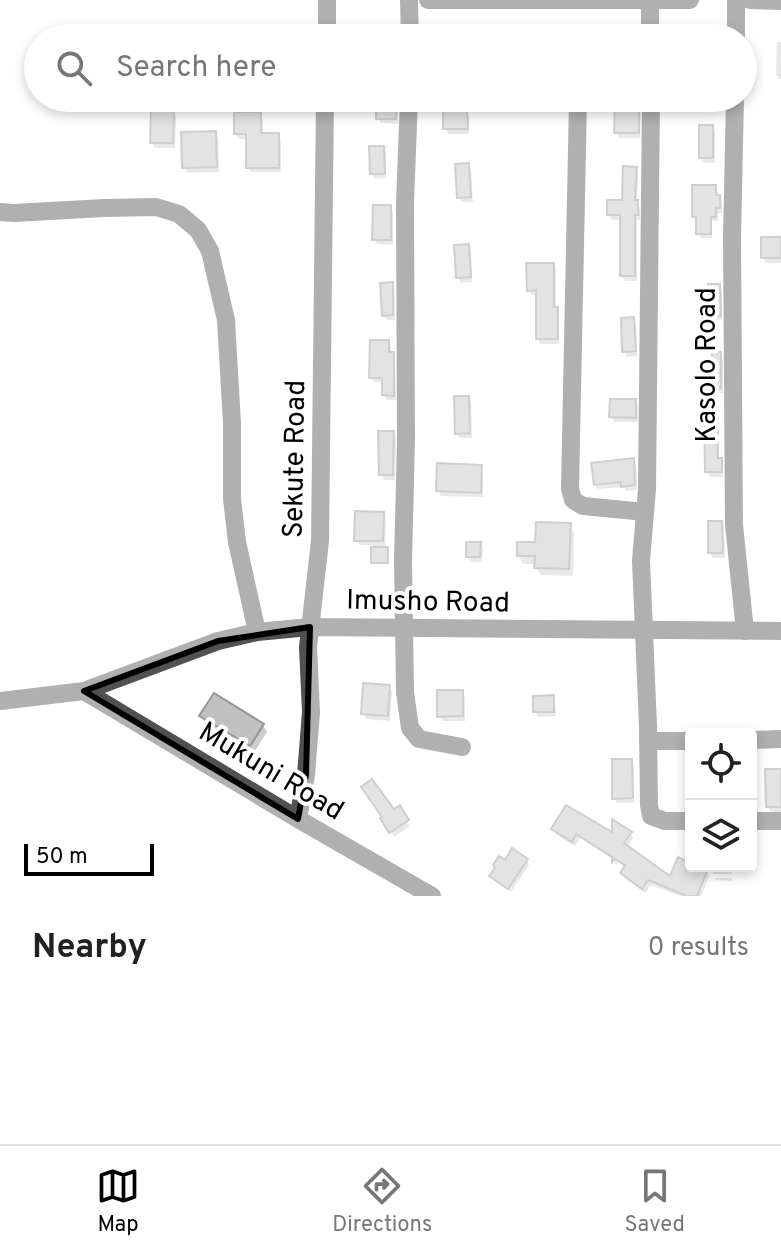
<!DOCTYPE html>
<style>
:root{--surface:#fff;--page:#f6f6f6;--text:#222;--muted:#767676;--line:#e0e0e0;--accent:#000}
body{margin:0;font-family:Overpass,sans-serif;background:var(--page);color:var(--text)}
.controls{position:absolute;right:24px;bottom:24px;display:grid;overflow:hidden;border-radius:8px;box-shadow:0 4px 12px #0003}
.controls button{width:72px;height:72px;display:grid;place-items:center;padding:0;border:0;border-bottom:2px solid var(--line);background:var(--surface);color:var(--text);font:40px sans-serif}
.scale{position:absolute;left:24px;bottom:20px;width:130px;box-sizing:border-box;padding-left:8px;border:4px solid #000;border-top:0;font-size:22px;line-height:28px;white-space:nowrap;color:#000;-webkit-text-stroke:6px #fff;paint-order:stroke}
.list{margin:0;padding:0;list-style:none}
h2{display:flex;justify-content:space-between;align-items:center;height:104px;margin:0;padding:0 32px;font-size:34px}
h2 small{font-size:26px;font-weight:400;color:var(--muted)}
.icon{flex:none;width:44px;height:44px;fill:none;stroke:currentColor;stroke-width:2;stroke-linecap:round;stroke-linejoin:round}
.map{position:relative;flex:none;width:781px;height:896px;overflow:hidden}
.search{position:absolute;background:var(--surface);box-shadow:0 4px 12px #0003;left:24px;right:24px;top:24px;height:88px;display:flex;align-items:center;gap:20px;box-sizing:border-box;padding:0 28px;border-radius:44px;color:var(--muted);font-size:30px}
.sheet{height:248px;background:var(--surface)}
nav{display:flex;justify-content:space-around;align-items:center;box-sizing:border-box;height:112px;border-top:2px solid var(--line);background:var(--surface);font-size:22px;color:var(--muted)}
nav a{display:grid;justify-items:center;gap:4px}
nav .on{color:var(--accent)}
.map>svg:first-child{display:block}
.shadow{fill:#0003}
.building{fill:#c0c0c0;stroke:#959595;stroke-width:2}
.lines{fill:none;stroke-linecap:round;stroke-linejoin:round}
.minor{stroke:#515151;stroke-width:18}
.marked{fill:none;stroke:#000;stroke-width:6;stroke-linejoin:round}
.labels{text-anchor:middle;stroke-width:8;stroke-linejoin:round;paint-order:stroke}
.street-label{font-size:28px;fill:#000;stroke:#fff}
</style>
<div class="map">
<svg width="781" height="896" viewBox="0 0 781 896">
<rect width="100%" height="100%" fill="#fff"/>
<g class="shadow">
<polygon points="607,32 627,32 630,38 607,38"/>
<polygon points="543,33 560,33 563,38 543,38"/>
<polygon points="777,42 781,42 781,79 779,79 776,74"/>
<polygon points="378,98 398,98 398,124 381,123 378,118"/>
<polygon points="638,102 641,107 640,138 619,138 616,132"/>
<polygon points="173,111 176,116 175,148 155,148 152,142"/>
<polygon points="466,111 469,116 469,134 448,134 445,129"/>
<polygon points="260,114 263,119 263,135 278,135 281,140 281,172 251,172 248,167 248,139 239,139 236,134"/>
<polygon points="712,127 715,132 715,163 704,163 701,158"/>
<polygon points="215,133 218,138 219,172 187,173 184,167"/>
<polygon points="383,148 386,153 386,178 375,179 372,173"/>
<polygon points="468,165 471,170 473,202 462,202 459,197"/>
<polygon points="636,169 638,174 637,203 640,208 640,220 637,220 637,281 625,281 622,276 622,220 612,220 609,215 624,202"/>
<polygon points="715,187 722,202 722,213 718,213 718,221 712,221 712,238 701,238 698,233 698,222 694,216"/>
<polygon points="390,207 393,212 393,245 377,244 374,239"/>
<polygon points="781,239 781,263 766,263 763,258"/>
<polygon points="468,246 471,251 472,282 461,283 458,278"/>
<polygon points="553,265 556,270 556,308 559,314 559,344 540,344 538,339 538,295 532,295 529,290"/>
<polygon points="392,284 395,290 395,320 387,320 384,315"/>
<polygon points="719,286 722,291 722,320 713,320 710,315"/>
<polygon points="633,319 636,324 637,356 627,357 624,351"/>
<polygon points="388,342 391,347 391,354 395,359 396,400 387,400 384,395 384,383 374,382 371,377"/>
<polygon points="720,354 723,359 723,393 716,393 714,388"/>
<polygon points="468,398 471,403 472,438 460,438 457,433"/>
<polygon points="635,401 638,407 638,422 614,422 611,417"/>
<polygon points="716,417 719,422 719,460 723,465 723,477 710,477 707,472"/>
<polygon points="393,433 396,438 395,480 384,480 381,475"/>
<polygon points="633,460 636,465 637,490 626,491 624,487 598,489 595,484"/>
<polygon points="480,467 483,472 483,497 441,496 438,490"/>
<polygon points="383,514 386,519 385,549 388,551 388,564 374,564 373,545 359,545 356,540"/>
<polygon points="721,523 724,528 725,558 713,558 710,553"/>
<polygon points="570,525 574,533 573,576 541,575 536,567 537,564 523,564 519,556"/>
<polygon points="480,544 483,549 482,562 471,562 468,556"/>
<polygon points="389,686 392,692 390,721 366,719 363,714"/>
<polygon points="462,692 465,697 465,721 442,721 439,716"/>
<polygon points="552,697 555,703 556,716 538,717 535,712"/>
<polygon points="202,716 263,725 267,732 254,752 206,723"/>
<polygon points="631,761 634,766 634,803 617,803 614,798"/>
<polygon points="781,771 781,812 771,812 768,807"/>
<polygon points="399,808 410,826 394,837 383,819"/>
<polygon points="553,829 614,836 630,833 633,838 627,848 671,880 691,865 706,871 709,876 701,896 680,896 651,885 645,893 625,878 622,873 626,868 618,862 616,865 614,860 580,838 575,846 556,834"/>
<polygon points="513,851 527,861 529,865 511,892 494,880 491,876 505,863"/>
<rect x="713" y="866" width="19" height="8"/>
<polygon points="714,878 732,878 732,881 716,880"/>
</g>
<g class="building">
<polygon points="380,98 396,98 396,119 376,119 376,101 380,101"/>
<polygon points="615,100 639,100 639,133 614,133"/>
<polygon points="151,109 174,109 173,143 150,143"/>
<polygon points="467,109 468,129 443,129 443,110"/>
<polygon points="234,112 261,112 261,133 279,133 279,168 246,168 246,134 234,134"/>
<rect x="699" y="125" width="14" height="33"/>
<polygon points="216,131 217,167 182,168 181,132"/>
<polygon points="369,146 384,146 385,174 370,174"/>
<polygon points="469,163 471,197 457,198 455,164"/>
<polygon points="623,166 637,167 635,200 638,200 638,215 635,215 635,276 620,276 620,215 607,215 607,200 622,200"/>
<polygon points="692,185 716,185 716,195 720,195 720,208 716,208 716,217 711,217 711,234 696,234 696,217 692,217"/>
<polygon points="373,205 391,205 391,240 372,240"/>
<rect x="761" y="237" width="20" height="21"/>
<polygon points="469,244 471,277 456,278 454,245"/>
<polygon points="526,263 554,263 554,307 558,307 558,339 536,339 536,290 527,291"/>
<polygon points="393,282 393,315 382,316 380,283"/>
<polygon points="708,284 720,284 721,316 708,316"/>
<polygon points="634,317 636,351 622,352 621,318"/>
<polygon points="370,340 389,340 389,352 394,352 394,396 382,395 382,378 369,378"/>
<polygon points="712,351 721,352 721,388 711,388"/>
<polygon points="454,396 469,396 470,433 455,434"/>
<polygon points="610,399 636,399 636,418 609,417"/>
<polygon points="704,415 717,415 718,458 722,458 722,472 705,472"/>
<polygon points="378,431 394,431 393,475 379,475"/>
<polygon points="634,458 635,485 621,487 621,482 594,485 591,463"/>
<polygon points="437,463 482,465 481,493 436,491"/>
<polygon points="355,511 384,512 383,541 354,541"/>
<polygon points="708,521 722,521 723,553 708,553"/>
<polygon points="536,522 571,523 569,569 534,568 535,556 517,556 517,542 535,542"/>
<polygon points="466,542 481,542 480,557 466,557"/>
<rect x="371" y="547" width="17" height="16"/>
<polygon points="363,683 390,685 388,716 361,714"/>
<polygon points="437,690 463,690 463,716 437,717"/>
<polygon points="214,693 264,724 250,746 199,716"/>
<polygon points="554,695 554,712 533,712 533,696"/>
<polygon points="612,759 632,759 633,798 612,799"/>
<polygon points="765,769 781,769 781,807 766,807"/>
<polygon points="372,779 394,809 400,805 409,820 389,833 380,818 382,817 361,787"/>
<polygon points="566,805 612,832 612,819 632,832 624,843 670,876 678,857 691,863 691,866 709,866 697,896 687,896 648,880 642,889 620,873 625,865 615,859 612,862 612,857 576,834 572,842 551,829"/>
<polygon points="512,848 528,859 508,889 489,876 495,868 493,865 499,856 505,860"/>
</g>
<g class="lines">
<g class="minor">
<polyline points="409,0 410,38"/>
<polyline points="428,0 690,0"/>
<polyline points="650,0 650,38"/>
<polyline points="750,0 781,1"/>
<polyline points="327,38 327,0"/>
<polyline points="736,38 736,0"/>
<polyline points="409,98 405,203 406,441 403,561 405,692 410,728 419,739 462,747"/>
<polyline points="580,98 578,101 570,488 573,500 583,506 645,512"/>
<polyline points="651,98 647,489 641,561 648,726 649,805 651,816 665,821 691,821"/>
<polyline points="735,98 732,238 734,525 745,631"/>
<polyline points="0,212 14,213 104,208 156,207 179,214 198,230 210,251 226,320 232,423 232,499 237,542 257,632"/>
<polyline points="84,691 298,819 432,896"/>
<polyline points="0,701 84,691 218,641 257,632 310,627 781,631"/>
<polyline points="751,740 781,739"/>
<polyline points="648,741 691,741"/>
<polyline points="298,819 306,775 311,712 308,647 320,541 325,98"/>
<polyline points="751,821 781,821"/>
</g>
</g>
<path d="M0 0H781V896H0ZM310 627 306 775 298 819 84 691 218 641Z" fill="#fff" fill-opacity=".55" fill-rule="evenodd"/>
<path class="marked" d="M310 627 306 775 298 819 84 691 218 641Z"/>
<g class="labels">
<g class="street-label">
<text transform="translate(705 365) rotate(-90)" y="10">Kasolo Road</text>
<text transform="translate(293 459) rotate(-89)" y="10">Sekute Road</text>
<text transform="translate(428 600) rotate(1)" y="10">Imusho Road</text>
<text transform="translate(272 770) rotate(31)" y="10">Mukuni Road</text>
</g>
</g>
</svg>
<div class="controls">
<button><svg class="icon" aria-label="locate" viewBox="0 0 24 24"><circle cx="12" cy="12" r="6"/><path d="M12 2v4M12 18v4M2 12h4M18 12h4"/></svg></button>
<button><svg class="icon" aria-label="layers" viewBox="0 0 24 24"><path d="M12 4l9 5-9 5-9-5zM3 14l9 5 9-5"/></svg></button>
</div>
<div class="scale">50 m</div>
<div class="search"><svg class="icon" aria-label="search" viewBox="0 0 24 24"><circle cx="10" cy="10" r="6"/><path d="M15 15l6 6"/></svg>Search here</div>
</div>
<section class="sheet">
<h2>Nearby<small>0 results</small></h2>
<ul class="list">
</ul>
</section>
<nav>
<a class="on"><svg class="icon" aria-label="map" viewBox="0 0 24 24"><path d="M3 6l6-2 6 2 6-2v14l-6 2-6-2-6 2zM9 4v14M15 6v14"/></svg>Map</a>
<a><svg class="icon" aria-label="directions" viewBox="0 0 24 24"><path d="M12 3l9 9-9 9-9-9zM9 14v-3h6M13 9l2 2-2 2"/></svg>Directions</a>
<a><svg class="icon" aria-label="saved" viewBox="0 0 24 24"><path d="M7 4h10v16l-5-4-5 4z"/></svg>Saved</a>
</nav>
